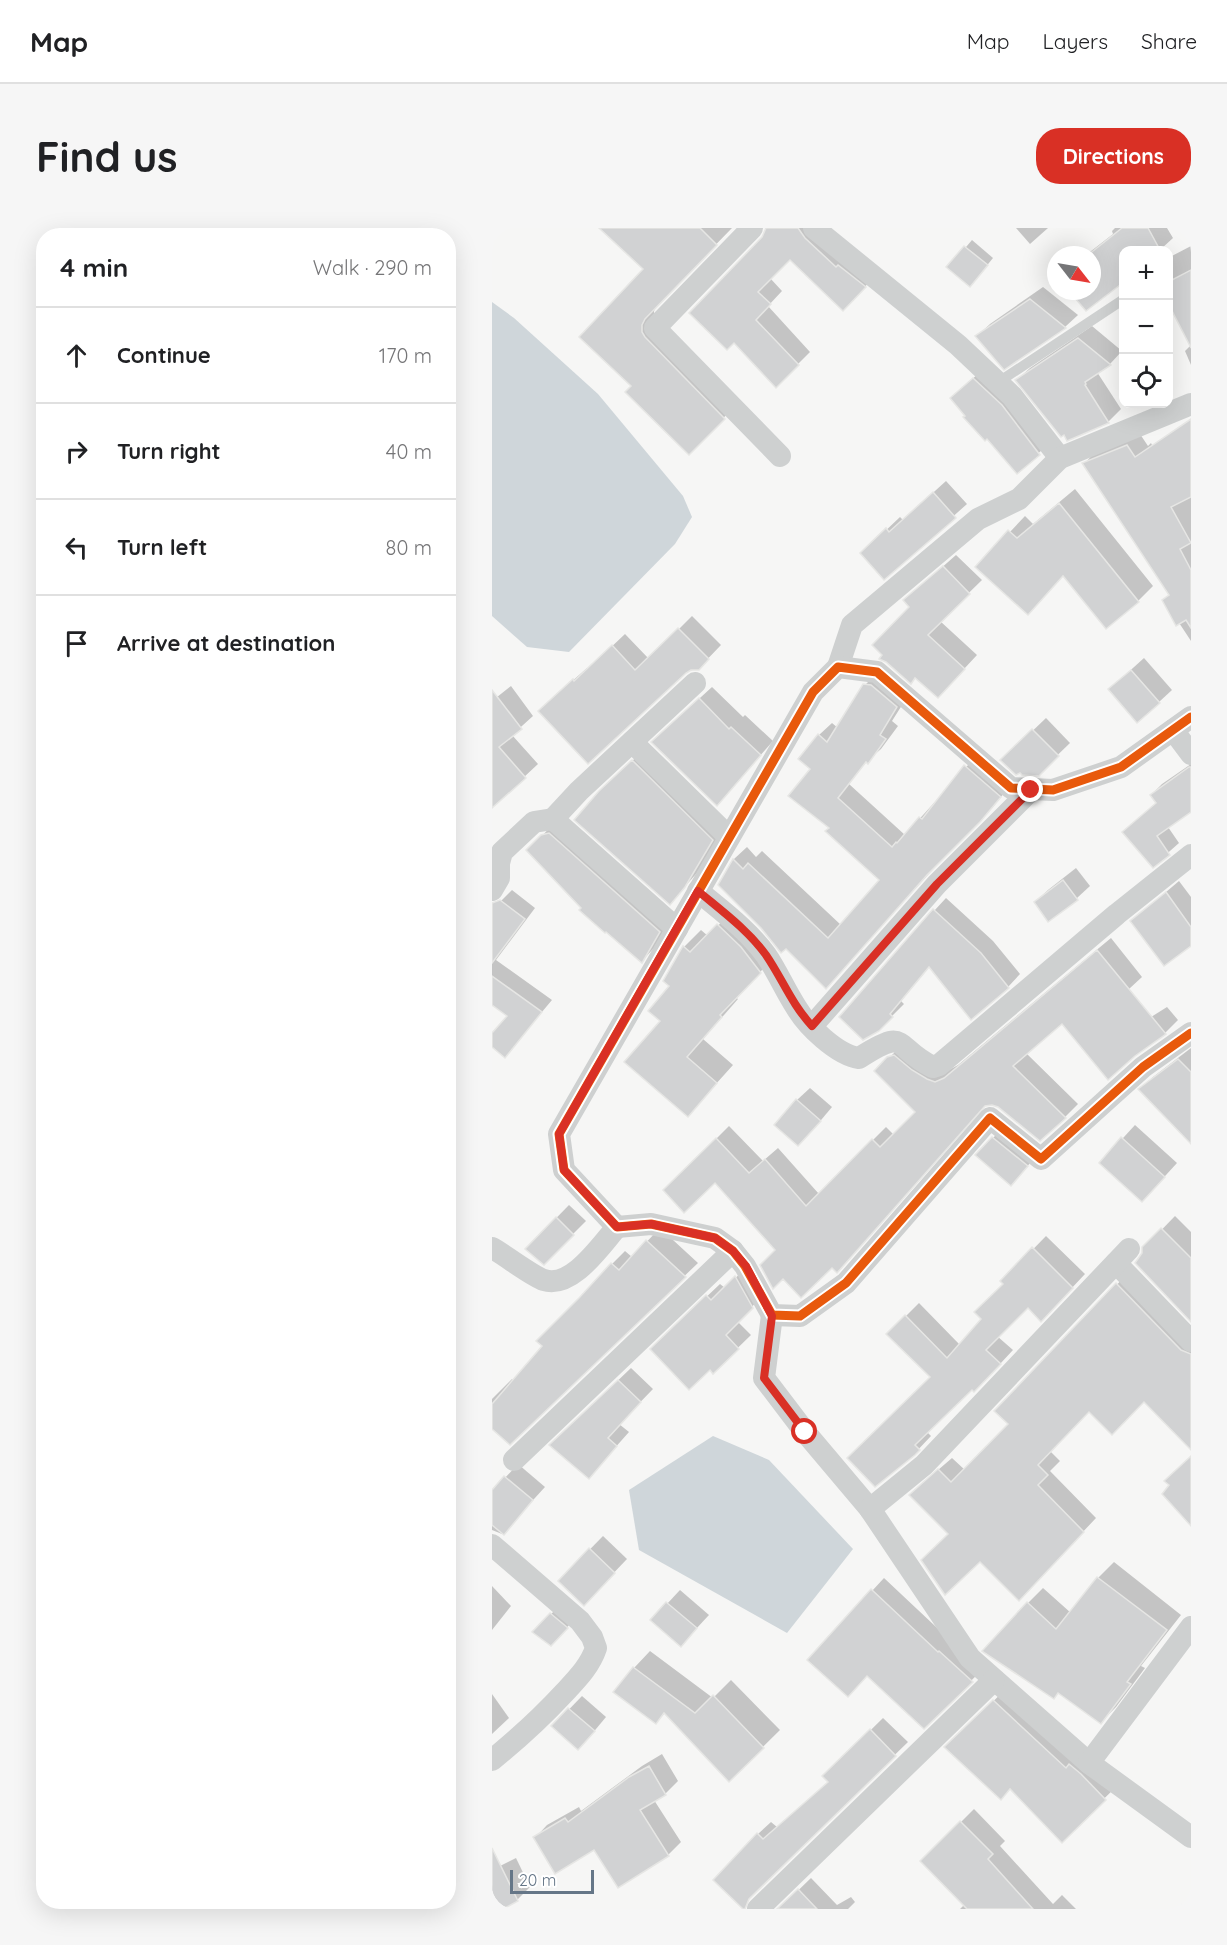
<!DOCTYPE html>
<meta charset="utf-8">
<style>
:root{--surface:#fff;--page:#f6f6f6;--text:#202124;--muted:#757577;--line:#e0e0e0;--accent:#d93025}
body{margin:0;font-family:Quicksand,sans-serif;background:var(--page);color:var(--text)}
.controls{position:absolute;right:18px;top:18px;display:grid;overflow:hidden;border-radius:12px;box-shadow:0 6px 24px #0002}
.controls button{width:54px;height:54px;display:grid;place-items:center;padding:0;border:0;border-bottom:2px solid var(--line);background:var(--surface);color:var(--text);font:30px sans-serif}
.compass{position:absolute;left:555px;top:18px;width:54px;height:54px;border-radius:50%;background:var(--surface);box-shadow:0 6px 24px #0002;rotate:121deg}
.scale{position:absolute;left:18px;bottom:15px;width:84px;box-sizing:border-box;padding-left:6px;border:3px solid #657687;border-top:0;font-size:16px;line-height:21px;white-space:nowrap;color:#657687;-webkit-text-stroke:4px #fff;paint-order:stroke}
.stop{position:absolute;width:18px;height:18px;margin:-14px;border:4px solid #d93025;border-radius:50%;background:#fff}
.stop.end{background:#d93025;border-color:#fff;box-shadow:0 2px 6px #0008}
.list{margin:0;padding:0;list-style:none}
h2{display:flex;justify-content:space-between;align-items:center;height:78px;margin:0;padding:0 24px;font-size:26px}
h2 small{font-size:20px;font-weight:400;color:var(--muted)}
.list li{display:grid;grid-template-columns:39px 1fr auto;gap:18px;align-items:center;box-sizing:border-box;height:96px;padding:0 24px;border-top:2px solid var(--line)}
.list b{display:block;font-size:22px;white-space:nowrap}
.list em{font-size:20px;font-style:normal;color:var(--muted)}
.icon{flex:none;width:33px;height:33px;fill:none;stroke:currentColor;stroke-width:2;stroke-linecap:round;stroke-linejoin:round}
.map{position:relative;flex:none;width:699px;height:1681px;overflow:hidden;border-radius:24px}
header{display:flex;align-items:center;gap:36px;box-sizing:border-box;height:84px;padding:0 30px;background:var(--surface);border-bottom:2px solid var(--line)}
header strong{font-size:28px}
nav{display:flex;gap:33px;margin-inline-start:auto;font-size:21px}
.intro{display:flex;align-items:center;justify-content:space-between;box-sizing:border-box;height:144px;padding:0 36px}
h1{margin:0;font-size:42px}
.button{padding:15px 27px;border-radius:24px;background:var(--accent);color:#fff;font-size:21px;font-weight:700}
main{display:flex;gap:36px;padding:0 36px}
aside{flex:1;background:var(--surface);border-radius:24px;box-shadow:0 6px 24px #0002}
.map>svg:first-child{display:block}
.water{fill:#cfd6da}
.shadow{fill:#0003}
.building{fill:#d1d2d3;stroke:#e6e6e4;stroke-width:1.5}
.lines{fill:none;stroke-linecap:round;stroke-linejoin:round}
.service{stroke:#ced0d0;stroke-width:10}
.minor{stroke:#ced0d0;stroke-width:22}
.cycleway-casing{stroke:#fff;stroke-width:13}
.cycleway{stroke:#e8590c;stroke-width:9}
.route{stroke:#d93025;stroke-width:8}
</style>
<header>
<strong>Map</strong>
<nav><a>Map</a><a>Layers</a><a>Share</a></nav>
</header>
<div class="intro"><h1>Find us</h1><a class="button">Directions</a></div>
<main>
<aside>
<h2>4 min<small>Walk · 290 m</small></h2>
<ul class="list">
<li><svg class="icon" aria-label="ahead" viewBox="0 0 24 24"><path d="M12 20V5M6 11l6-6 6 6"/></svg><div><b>Continue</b></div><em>170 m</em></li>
<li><svg class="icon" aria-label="right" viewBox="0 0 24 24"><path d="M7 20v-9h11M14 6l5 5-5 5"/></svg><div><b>Turn right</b></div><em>40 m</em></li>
<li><svg class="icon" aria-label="left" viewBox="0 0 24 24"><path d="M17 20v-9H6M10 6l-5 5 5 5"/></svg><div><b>Turn left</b></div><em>80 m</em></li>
<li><svg class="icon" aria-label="arrive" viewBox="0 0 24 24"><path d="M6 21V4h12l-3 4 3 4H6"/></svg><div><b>Arrive at destination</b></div></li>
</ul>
</aside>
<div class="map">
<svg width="699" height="1681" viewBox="0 0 699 1681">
<rect width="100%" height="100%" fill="#f6f6f5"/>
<g class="water">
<polygon points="0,74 22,90 106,166 191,268 200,289 183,316 77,424 35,419 0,388"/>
<polygon points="221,1208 277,1232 361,1321 295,1405 147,1322 137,1262"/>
</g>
<g class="shadow">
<polygon points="110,0 240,0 166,76 162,83 162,91 244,177 197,225 141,158 153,41"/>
<polygon points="275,0 328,0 385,46 364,68 298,30 278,50 290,63 276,78 318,124 284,158 242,113"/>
<polygon points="524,0 556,0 538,16"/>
<polygon points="623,0 675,0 681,10 668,22 632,22 594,81 579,63 600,63 600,27 594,27 621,6 620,3"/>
<polygon points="480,12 501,30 484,51 457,39"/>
<polygon points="699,18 699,137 693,123 699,117 676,72 676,30"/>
<polygon points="551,59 586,87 573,99 512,140 485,108 498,96"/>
<polygon points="600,98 630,123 618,136 605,144 629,181 616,194 576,211 525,152 538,140"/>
<polygon points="493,140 559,214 525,244 471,159"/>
<polygon points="699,201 699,413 672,372 678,366 592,236 604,223 648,206 656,218 659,215 661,219"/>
<polygon points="454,253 475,276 392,350 370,325 408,289 411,292"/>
<polygon points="583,261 661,358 646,373 572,347 485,339 533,288 541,296"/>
<polygon points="464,327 490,352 448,393 485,427 458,456 425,449 419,454 419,379 413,372"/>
<polygon points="200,388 229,417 206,441 61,470 95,440 96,441 133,406 157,431"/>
<polygon points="652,430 680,462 667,474 631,449"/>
<polygon points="386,444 417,466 400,493 406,498 389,521 375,533 357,556 413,607 486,526 520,555 501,579 474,605 334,759 227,657 242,631 255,619 264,629 270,623 349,697 389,652 339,599 320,540 327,507 340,495 346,500 373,457"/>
<polygon points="19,458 41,488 20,507 46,536 2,577 0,575 0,473"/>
<polygon points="220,459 251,489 253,487 281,513 237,563 174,501"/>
<polygon points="554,490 578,515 546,546 510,532"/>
<polygon points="153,521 232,599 205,645 178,675 121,551"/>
<polygon points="699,536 699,582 676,599 687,615 661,638 665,575 659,567 670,556"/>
<polygon points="63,594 179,690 162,720 150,733 91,680 50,608"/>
<polygon points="584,640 598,658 585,670 556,692 543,674 556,662"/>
<polygon points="687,653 699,669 699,716 640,693"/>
<polygon points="20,662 43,680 4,732 60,772 13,828 0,817 0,807 17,787 0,775 0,682"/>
<polygon points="454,670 501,713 528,746 516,759 438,738 409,773 412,776 386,802 442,683"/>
<polygon points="243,680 285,727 243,769 246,771 211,811 241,837 196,887 170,793 179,758 173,752 192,719 209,702 216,708"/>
<polygon points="619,710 650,749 637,761 578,804 570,794 534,825 586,876 573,889 494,876 340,1038 285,1022 223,953 173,962 237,898 271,933 286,920 327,966 394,899 402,907 425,884 384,843 410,817 457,842 466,837"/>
<polygon points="675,779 686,792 673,805 642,827 613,818"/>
<polygon points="699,820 699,915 648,861 661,849"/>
<polygon points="318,860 340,879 319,904 305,872"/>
<polygon points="513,897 548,924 531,943 501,910"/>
<polygon points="643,897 685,935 663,959 609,934"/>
<polygon points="77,977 94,993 52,1035 35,1020"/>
<polygon points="683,988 699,1004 699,1091 651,1025 652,1020"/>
<polygon points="168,1000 206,1035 18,1215 0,1199 0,1171 20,1151 22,1153 90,1069 120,1036 133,1023 140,1029"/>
<polygon points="554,1008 593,1046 562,1079 536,1078 505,1108 521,1122 495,1150 480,1160 435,1204 439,1208 422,1226 383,1257 440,1149 396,1106 427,1075 468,1117 491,1091 513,1056 510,1053"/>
<polygon points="257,1037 273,1066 245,1093 259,1107 221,1144 172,1109 228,1056 233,1060"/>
<polygon points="638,1043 699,1106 699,1219 652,1172 597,1182 558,1223 568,1233 558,1243 604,1290 540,1358 488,1331 457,1306 432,1254 460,1230 473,1242 518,1196 504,1183"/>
<polygon points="139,1140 161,1161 127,1196 137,1204 97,1249 72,1204"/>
<polygon points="26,1236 53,1259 10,1306 0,1302 0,1264"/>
<polygon points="111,1308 135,1331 92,1376 68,1352"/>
<polygon points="622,1334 689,1387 649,1438 653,1440 624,1479 609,1494 567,1464 562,1470 536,1375 551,1360 579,1385 606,1350"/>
<polygon points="392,1350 459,1413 492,1440 432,1499 380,1363"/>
<polygon points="0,1358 19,1378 0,1402"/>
<polygon points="188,1362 217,1387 189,1417 160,1392"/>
<polygon points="65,1380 81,1393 59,1416 42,1404"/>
<polygon points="158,1423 221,1470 239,1452 288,1502 237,1552 173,1485 164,1494 142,1440"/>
<polygon points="518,1457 629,1554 570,1612 519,1559 454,1519"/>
<polygon points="0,1466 17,1490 0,1506"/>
<polygon points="90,1468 114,1489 99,1507 61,1498"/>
<polygon points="391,1490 416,1514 268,1658 250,1678 266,1606 279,1594 285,1599 337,1554 332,1548"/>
<polygon points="170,1526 186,1553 173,1566 162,1572 189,1614 176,1627 102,1620 43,1610 55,1597 87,1579 89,1583 150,1538"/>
<polygon points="482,1581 513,1613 508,1618 561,1676 570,1667 584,1681 468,1681 473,1676 430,1633"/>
<polygon points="24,1630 38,1659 25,1672 9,1681 0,1681 0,1642"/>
<polygon points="319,1650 345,1677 359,1669 363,1674 356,1681 287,1681"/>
</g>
<g class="building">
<polygon points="107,0 208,0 225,17 153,91 150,97 150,104 153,109 233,191 197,227 133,164 139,158 87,109 151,41"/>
<polygon points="274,0 306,0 313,10 344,39 346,37 374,59 351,83 298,32 266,64 279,76 264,92 307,137 284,160 242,115 235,122 197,85 270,9"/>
<polygon points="630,0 656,0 668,22 632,22 632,54 594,83 577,63 600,63 600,27 596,27"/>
<polygon points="472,18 496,37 478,59 454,39"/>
<polygon points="699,42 699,120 676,75 676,54"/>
<polygon points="538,71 574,100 512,142 483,108"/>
<polygon points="586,110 619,137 593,154 594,156 593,157 617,195 575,213 572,207 569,209 523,152"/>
<polygon points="481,150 510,177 548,227 525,246 495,211 493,213 471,189 473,188 458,170"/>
<polygon points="699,191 699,269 679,279 699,315 688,321 699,342 699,400 694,392 684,398 670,372 677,367 590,235 635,217 643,229"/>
<polygon points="441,264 464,290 392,352 368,325 394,300 397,304"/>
<polygon points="567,275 647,374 614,401 571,348 536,387 483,339 516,302 525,310"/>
<polygon points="451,338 478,366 436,407 473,441 446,470 423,450 419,456 394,434 387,431 390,427 380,417 417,379 411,372"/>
<polygon points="186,400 217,431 207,442 199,442 194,445 96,536 46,483 81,451 82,453 120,417 143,442"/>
<polygon points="639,442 668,475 645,495 616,461"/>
<polygon points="371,456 379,457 405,479 388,507 394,511 376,536 374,534 346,570 400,619 404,614 405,615 427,589 430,591 472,537 509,569 488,594 435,647 334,761 294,721 289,725 269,700 226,657 241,631 251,641 256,635 336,710 387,652 333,603 337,600 296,568 318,541 306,531 326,506 335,514"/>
<polygon points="0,462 30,501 7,519 34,550 0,580"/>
<polygon points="207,470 237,501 239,499 269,527 225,578 159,514"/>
<polygon points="540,501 567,528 547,548 530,547 528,545 524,547 508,532"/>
<polygon points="140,532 221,612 193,659 178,677 82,592 107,563"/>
<polygon points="697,539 699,539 699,584 665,608 678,627 661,640 630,604 664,575 658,567"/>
<polygon points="57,605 168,704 150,735 114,704 113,705 87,682 89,680 34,622 49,607"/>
<polygon points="571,652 586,672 556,694 542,674"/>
<polygon points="674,664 699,699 699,718 672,738 638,693"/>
<polygon points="8,672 33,691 0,735 0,675"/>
<polygon points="441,681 489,725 517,760 479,792 437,739 398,786 401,789 387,803 371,812 347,789"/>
<polygon points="225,696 249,719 269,745 228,787 230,789 195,829 225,855 196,889 132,834 168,793 156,783 177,758 171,753 191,718 198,724"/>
<polygon points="605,722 674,806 643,828 616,852 570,796 521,838 574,890 548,913 506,879 500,877 493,878 345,1045 340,1040 309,1070 291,1051 281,1061 268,1037 283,1022 223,955 192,985 171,962 224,910 257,945 273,931 314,978 380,911 388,919 423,884 382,843 395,829 402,827 420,842 435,851 443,854 452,850"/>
<polygon points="0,748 50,784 13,830 0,819 0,805 15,788 0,777"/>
<polygon points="686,831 699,844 699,916 646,861"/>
<polygon points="304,871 329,893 306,918 282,897"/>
<polygon points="500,909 536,938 519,958 483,927"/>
<polygon points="629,909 673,949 650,974 607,935"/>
<polygon points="64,989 82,1007 52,1037 33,1021"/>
<polygon points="669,1000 699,1030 699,1094 643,1035 650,1025 650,1019"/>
<polygon points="154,1012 194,1049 18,1217 0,1201 0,1176 50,1118 44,1113 87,1070 119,1035 127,1042"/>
<polygon points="540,1019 581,1060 549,1094 536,1080 494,1122 509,1136 482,1164 480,1162 423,1217 428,1222 423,1227 383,1259 355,1230 438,1149 394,1106 413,1087 455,1130 489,1091 482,1084 511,1056 508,1053"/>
<polygon points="243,1048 261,1080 234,1107 247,1121 221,1146 218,1142 197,1162 158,1121 214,1067 219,1072"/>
<polygon points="624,1055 689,1122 699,1126 699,1222 652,1174 620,1207 597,1184 546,1237 556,1247 546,1257 592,1304 527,1373 488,1334 453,1367 429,1332 456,1306 417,1267 446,1241 459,1254 516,1196 502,1183"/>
<polygon points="126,1152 149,1174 116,1210 125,1218 97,1251 57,1217"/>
<polygon points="699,1228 699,1298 670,1266 677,1257 672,1253"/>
<polygon points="12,1248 41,1272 12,1307 0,1297 0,1262"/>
<polygon points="97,1320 123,1345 92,1378 66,1353"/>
<polygon points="605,1349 675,1402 635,1454 639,1456 609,1496 566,1465 562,1471 490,1423 535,1374 564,1401"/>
<polygon points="379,1361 446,1424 447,1423 481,1454 432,1501 375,1448 356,1469 315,1432"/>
<polygon points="174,1374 205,1400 189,1419 158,1392"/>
<polygon points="58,1385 76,1400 59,1418 40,1404"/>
<polygon points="141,1439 203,1485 221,1467 272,1520 237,1554 172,1485 164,1496 121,1464"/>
<polygon points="501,1472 574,1540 577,1536 589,1546 614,1572 570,1615 518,1561 509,1572 452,1519"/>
<polygon points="76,1480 103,1503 86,1522 59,1498"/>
<polygon points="378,1501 404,1528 257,1671 253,1681 251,1681 221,1652 265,1605 271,1611 336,1554 330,1548"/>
<polygon points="157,1538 174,1567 148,1582 177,1628 126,1660 102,1622 63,1646 41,1609 73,1590 76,1594 137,1549"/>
<polygon points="468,1593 501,1626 496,1631 541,1681 475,1681 428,1633"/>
<polygon points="0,1620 26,1673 11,1681 0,1681"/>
<polygon points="306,1661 325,1681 285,1681"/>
</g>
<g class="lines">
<polyline class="service" points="505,155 632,71"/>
<g class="minor">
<polyline points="260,0 163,100 288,228"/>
<polyline points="322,0 466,117 520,168 568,230"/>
<polyline points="346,439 360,397 486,291 527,271 568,230 699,176"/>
<polyline points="699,489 629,539 561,562 519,560 385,444 346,439 321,464 67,906 72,942 125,999 159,996 223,1010 241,1023 253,1038 280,1087 308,1088 354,1055 498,890 549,931 651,839 699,805"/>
<polyline points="681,502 699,526"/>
<polyline points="140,514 237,609"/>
<polyline points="0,662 7,650 7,635 10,624 42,594 61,591"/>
<path d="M206 663C230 683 256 702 274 727 285 743 293 762 304 779 315 798 345 827 367 830 417 798 400 819 441 839L447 837 625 686 699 627"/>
<polyline points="185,701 61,591 87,563 203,455"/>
<polyline points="320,798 445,656 539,562"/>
<path d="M0 1020C13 1027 40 1048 52 1052 80 1061 109 1017 125 999"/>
<polyline points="624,1035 699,1113"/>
<polyline points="280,1087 272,1150 313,1204 378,1281 478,1430 597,1535 699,1609"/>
<polyline points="22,1232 241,1023"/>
<polyline points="378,1281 432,1237 637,1021"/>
<path d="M0 1317 88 1393 100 1409 104 1420C98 1438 85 1451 72 1465 48 1491 27 1510 0 1532"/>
<polyline points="597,1535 699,1399"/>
<polyline points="266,1681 502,1452"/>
</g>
<defs>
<polyline id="cycleway" points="699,489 629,539 561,562 519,560 385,444 346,439 321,464 67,906 72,942 125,999 159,996 223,1010 241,1023 253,1038 280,1087 308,1088 354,1055 498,890 549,931 651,839 699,805"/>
</defs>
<use href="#cycleway" class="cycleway-casing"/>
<use href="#cycleway" class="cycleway"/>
</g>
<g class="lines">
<path class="route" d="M313 1204 272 1150 280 1088 254 1038 241 1023 223 1010 159 996 125 999 72 942 67 906 206 663C230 683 256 702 274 727 291 752 299 775 320 798L445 656 539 562"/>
</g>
</svg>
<div class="controls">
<button>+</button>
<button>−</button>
<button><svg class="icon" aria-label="locate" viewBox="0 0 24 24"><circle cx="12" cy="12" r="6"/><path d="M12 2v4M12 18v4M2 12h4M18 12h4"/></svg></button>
</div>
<svg class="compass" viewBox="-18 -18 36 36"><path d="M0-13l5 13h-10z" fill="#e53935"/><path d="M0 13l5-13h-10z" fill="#757577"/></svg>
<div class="scale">20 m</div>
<div class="stop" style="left:313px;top:1204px"></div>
<div class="stop end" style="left:539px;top:562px"></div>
</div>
</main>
